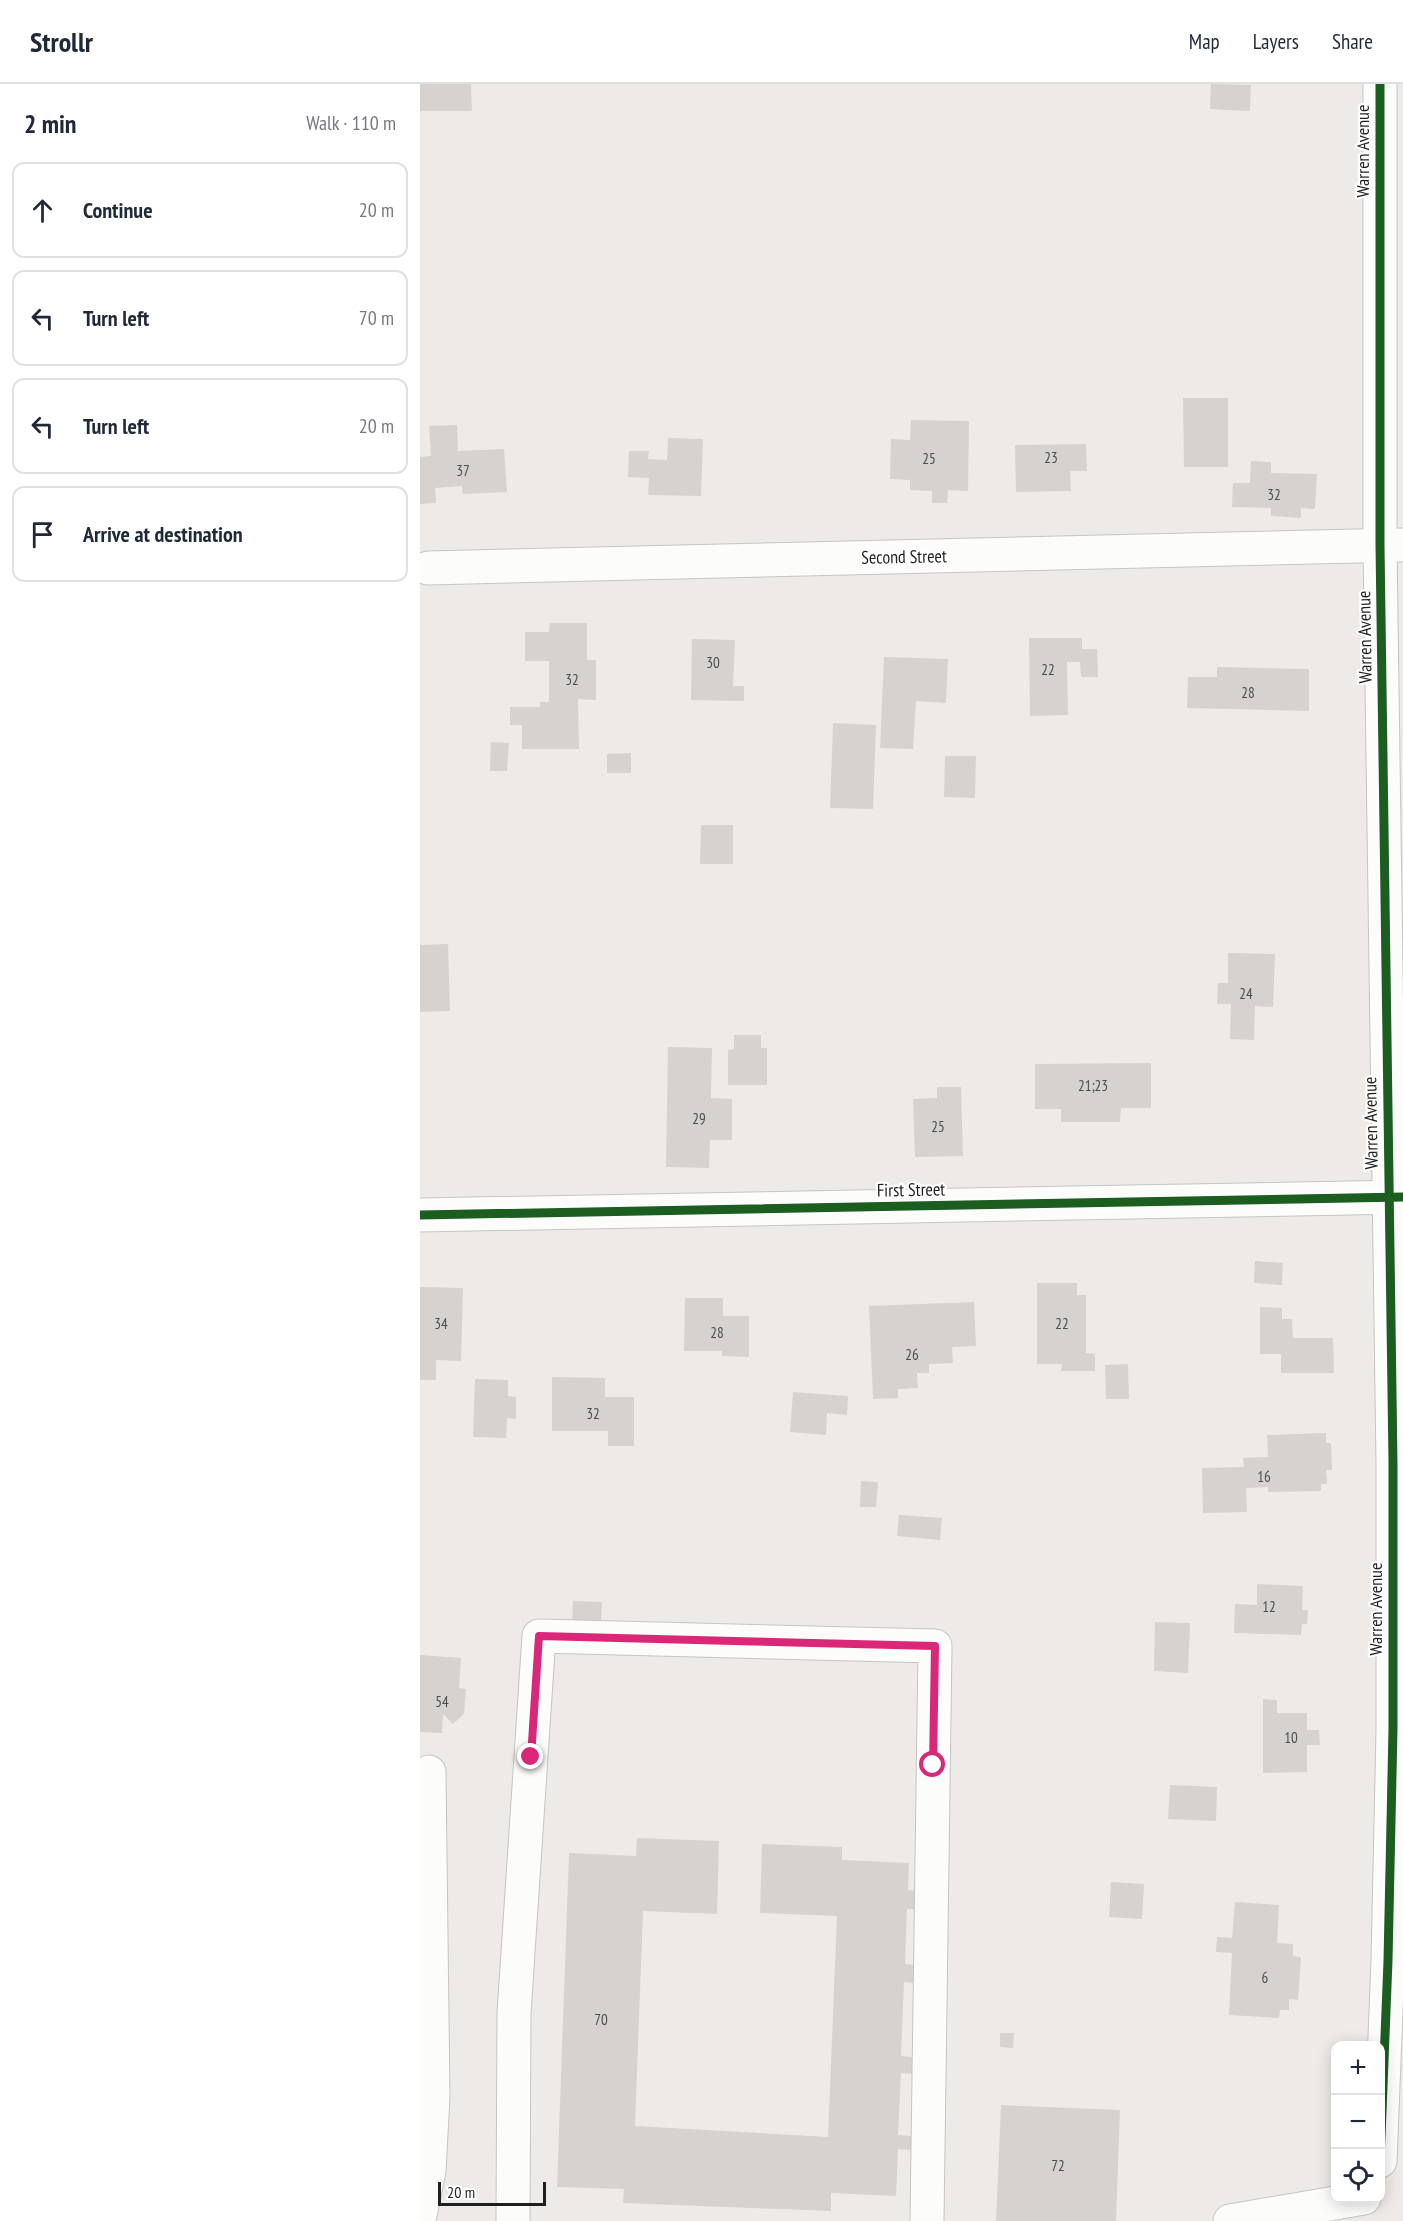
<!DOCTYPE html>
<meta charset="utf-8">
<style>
:root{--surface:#fff;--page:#f6f6f7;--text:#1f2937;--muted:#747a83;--line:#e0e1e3}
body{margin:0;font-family:"PT Sans Narrow",sans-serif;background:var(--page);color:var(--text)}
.controls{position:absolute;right:18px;bottom:18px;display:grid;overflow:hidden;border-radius:12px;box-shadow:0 3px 15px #0003}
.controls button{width:54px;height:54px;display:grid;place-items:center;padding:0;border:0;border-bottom:2px solid var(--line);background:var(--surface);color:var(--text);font:30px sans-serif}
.scale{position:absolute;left:18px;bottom:15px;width:108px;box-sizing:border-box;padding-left:6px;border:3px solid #1f1f1f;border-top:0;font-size:16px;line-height:21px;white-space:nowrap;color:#1f1f1f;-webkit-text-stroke:4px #fff;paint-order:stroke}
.stop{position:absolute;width:18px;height:18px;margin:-14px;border:4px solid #db2777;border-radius:50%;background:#fff}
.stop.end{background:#db2777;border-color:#fff;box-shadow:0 2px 6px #0008}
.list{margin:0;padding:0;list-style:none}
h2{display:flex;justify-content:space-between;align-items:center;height:78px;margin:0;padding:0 24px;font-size:26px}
h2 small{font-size:20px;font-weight:400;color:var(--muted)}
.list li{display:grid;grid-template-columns:39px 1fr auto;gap:18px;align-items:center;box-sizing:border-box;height:96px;margin:0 12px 12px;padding:0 12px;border:2px solid var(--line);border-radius:12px}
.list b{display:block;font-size:22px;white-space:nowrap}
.list em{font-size:20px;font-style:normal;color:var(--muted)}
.icon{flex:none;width:33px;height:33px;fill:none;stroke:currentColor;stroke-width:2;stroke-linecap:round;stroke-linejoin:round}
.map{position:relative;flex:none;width:983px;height:2137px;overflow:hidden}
header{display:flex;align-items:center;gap:36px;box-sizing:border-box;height:84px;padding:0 30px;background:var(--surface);border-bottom:2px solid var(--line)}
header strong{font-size:28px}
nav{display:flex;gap:33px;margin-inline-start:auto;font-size:21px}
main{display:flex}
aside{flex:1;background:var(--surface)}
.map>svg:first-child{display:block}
.building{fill:#d5d2d0}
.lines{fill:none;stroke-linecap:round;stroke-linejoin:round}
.minor-casing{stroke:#c6c5c3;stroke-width:35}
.minor{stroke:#fcfcfb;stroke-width:33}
.cycleway-casing{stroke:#fff;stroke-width:13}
.cycleway{stroke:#1b5e20;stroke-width:9}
.route{stroke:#db2777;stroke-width:8}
.labels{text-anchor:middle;stroke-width:4.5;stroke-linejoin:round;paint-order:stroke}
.number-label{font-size:15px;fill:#4c4c4b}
.street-label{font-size:18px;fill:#1f1f1f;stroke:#fff}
</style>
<header>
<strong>Strollr</strong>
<nav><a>Map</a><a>Layers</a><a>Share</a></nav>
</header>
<main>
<aside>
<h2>2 min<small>Walk · 110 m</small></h2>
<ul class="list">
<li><svg class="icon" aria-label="ahead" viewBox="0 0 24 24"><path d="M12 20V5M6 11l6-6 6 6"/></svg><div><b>Continue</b></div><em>20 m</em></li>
<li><svg class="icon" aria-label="left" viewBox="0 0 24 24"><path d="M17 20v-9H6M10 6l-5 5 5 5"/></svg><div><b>Turn left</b></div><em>70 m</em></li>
<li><svg class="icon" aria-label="left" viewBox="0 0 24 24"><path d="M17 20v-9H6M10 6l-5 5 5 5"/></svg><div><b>Turn left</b></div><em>20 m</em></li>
<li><svg class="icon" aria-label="arrive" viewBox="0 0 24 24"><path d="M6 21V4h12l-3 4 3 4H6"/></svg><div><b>Arrive at destination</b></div></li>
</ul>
</aside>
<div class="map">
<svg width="983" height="2137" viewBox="0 0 983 2137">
<rect width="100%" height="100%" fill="#edeae7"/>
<g class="building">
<polygon points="0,0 51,0 52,27 0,27"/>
<polygon points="791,0 831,1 830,27 790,25"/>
<polygon points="763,314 808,314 808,383 764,383"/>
<polygon points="491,336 549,337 548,407 528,406 527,419 512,419 512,407 490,406 490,396 470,395 471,355 490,356"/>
<polygon points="37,341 38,367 84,365 87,408 43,410 42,402 15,404 16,419 0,420 0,373 11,372 9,342"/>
<polygon points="248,354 283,355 281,412 228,411 229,394 208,393 209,367 229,367 228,375 247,376"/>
<polygon points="666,360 667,387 650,387 651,407 596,408 595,361"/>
<polygon points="831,377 851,378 851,389 897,390 895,425 881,424 881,434 851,432 851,424 812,423 813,399 830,399"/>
<polygon points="130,539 167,539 167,576 176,576 176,616 158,615 159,665 102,665 102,641 90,641 90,623 120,623 120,618 129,618 129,577 105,577 105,548 129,548"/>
<polygon points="609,554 662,554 662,565 677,565 678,593 661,593 660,578 647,578 648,631 610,632"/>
<polygon points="272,555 315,556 313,602 324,602 324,617 271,616"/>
<polygon points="464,573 528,575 526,619 496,617 493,665 460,664"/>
<polygon points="797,583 889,585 889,627 767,624 768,593 797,593"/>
<polygon points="413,639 456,641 453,725 410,724"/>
<polygon points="71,658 89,659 87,687 70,687"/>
<polygon points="211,669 211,689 187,689 187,670"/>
<polygon points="525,672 556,672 555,714 524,713"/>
<polygon points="281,741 313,741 313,780 280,780"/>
<polygon points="28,860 30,927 0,928 0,861"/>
<polygon points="808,869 855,870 853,923 835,922 834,956 810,955 811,920 797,920 798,899 808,899"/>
<polygon points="314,951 341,951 341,964 347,964 347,1001 308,1001 308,966 314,965"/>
<polygon points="248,963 292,964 291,1014 312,1015 312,1056 290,1056 289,1084 246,1083"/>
<polygon points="731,979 731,1024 701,1024 700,1038 641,1038 641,1025 615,1025 615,980"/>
<polygon points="517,1003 541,1003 543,1072 495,1073 493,1015 517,1014"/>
<polygon points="835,1177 863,1179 862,1201 834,1199"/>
<polygon points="617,1199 657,1199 657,1211 666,1211 666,1269 675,1270 675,1287 641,1287 642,1280 617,1280"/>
<polygon points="0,1203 43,1204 41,1277 16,1276 16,1296 0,1296"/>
<polygon points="265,1214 303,1214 303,1232 329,1232 329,1273 302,1272 302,1267 264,1267"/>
<polygon points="554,1218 556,1262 532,1263 533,1279 509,1280 509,1289 497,1289 498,1304 478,1305 478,1314 453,1315 449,1222"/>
<polygon points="840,1223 862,1224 862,1235 872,1235 873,1254 913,1254 914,1289 861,1289 861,1270 840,1270"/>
<polygon points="708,1280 709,1315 686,1315 685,1281"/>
<polygon points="132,1293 185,1294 185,1313 214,1313 214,1362 188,1362 188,1347 132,1347"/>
<polygon points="55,1295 88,1296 88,1312 96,1313 96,1335 87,1334 86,1354 53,1353"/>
<polygon points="373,1308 428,1312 427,1331 407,1329 406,1351 370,1348"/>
<polygon points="906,1349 906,1359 911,1359 912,1386 906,1386 907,1400 901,1400 901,1407 848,1408 848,1403 826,1404 827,1428 783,1429 782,1384 824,1383 823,1374 848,1373 847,1351"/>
<polygon points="441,1397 458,1398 456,1423 440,1423"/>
<polygon points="479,1431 522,1434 520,1456 477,1452"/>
<polygon points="837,1500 883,1502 882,1526 888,1526 887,1540 882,1540 881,1551 814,1549 815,1520 837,1521"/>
<polygon points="153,1517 182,1518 181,1540 152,1538"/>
<polygon points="735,1538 770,1539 768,1589 734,1587"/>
<polygon points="0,1571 41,1574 39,1604 46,1605 44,1630 33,1640 23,1630 22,1649 0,1648"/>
<polygon points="843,1615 857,1616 857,1629 887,1629 887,1646 899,1646 900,1661 887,1661 887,1688 843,1689"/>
<polygon points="750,1701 797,1703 796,1737 748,1735"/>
<polygon points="217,1754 299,1757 297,1830 223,1827 215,2042 408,2053 417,1832 340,1829 342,1760 422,1763 422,1776 489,1779 488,1806 498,1807 497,1825 487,1825 485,1880 495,1881 494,1899 484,1898 481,1972 495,1973 494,1990 481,1989 478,2051 492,2052 491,2066 478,2065 476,2112 411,2109 411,2127 203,2119 204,2105 137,2103 149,1769 216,1772"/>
<polygon points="691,1798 724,1800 722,1835 689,1833"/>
<polygon points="815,1818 859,1821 857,1859 873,1860 873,1872 881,1873 878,1916 869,1915 869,1926 860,1926 859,1934 809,1931 812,1869 796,1868 797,1853 812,1854"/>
<polygon points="580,1949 594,1949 593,1964 580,1963"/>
<polygon points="581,2021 700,2026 696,2137 576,2137"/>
</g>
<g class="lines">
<defs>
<g id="minor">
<polyline points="960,0 960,461 973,1379 973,1645 968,1877 960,2077"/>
<polyline points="8,484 981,461"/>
<polyline points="0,1131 983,1113"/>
<polyline points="0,2131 9,2087 13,2013 9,1688"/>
<polyline points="93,2137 94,1929 119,1552 515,1562 507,2137"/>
<polyline points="810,2137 944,2114"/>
</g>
</defs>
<use href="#minor" class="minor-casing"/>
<use href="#minor" class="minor"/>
<defs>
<g id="cycleway">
<polyline points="960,0 960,461 973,1379 973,1645 968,1877 960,2077"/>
<polyline points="0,1131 983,1113"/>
</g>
</defs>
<use href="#cycleway" class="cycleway-casing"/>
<use href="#cycleway" class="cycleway"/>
</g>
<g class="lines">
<polyline class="route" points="111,1673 119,1552 515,1562 513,1681"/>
</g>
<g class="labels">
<g class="number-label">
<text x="631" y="379">23</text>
<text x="509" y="380">25</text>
<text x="43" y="392">37</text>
<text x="854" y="416">32</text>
<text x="293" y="584">30</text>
<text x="628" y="591">22</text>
<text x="152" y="601">32</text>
<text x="828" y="614">28</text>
<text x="826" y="915">24</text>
<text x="673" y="1007">21;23</text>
<text x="279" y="1040">29</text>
<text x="518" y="1048">25</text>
<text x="21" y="1245">34</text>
<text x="642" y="1245">22</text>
<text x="297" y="1254">28</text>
<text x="492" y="1276">26</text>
<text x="173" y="1335">32</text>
<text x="844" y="1398">16</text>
<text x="849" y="1528">12</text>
<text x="22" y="1623">54</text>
<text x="871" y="1659">10</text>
<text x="845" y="1899">6</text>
<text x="181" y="1941">70</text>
<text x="638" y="2087">72</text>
</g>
<g class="street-label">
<text transform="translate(943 67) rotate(-90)" y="6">Warren Avenue</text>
<text transform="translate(484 473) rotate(-1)" y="6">Second Street</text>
<text transform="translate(945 553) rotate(-91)" y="6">Warren Avenue</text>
<text transform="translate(951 1039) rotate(-91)" y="6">Warren Avenue</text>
<text transform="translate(491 1106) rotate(-1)" y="6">First Street</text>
<text transform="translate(956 1525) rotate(-90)" y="6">Warren Avenue</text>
</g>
</g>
</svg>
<div class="controls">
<button>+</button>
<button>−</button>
<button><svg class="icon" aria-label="locate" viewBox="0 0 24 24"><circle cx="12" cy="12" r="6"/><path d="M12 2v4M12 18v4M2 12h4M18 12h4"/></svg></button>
</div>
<div class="scale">20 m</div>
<div class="stop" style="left:513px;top:1681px"></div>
<div class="stop end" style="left:111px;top:1673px"></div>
</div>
</main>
